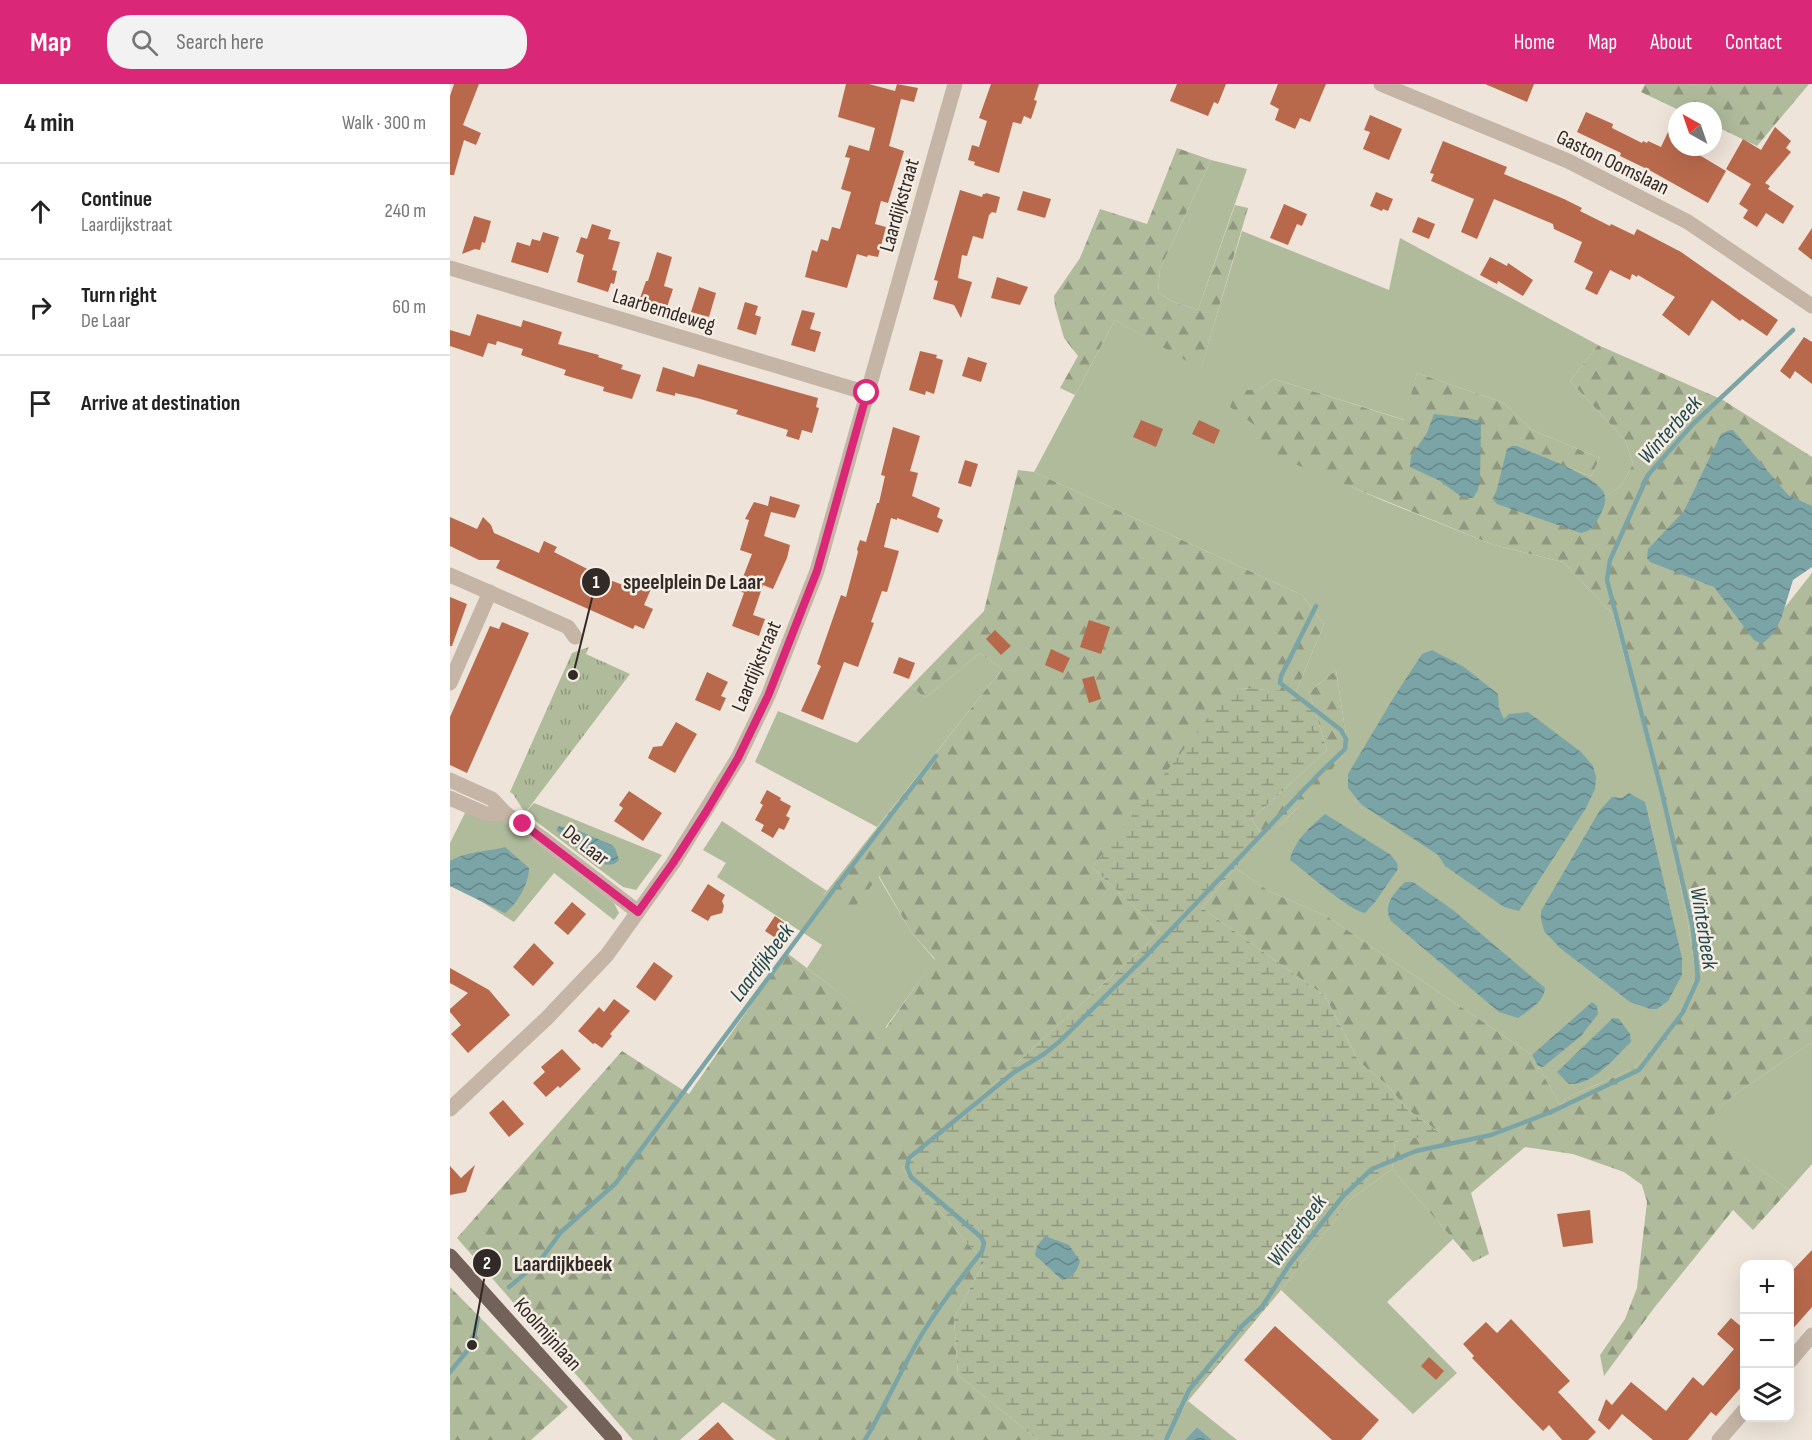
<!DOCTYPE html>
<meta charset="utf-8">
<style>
:root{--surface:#fff;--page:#f2f2f2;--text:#222;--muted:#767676;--line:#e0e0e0;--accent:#db2777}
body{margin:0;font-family:"Sofia Sans Condensed",sans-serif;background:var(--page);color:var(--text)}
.controls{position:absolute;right:18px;bottom:18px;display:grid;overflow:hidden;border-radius:12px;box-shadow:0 6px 24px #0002}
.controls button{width:54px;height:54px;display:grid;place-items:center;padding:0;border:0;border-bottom:2px solid var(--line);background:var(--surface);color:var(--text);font:30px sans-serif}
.compass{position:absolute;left:1218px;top:18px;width:54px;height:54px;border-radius:50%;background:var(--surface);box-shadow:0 6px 24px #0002;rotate:320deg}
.stop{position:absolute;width:18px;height:18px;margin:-14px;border:4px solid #db2777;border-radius:50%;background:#fff}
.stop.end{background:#db2777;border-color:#fff;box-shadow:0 2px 6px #0008}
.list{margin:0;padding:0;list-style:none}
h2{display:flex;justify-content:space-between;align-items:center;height:78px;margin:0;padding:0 24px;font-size:26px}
h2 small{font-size:20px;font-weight:400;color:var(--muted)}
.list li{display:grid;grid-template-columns:39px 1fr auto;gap:18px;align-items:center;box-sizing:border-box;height:96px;padding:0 24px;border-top:2px solid var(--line)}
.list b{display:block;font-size:22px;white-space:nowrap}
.list p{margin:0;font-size:20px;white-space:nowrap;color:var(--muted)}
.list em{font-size:20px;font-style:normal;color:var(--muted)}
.icon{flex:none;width:33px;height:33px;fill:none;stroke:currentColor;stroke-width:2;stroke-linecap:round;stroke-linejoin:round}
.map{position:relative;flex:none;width:1362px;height:1356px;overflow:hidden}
header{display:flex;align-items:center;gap:36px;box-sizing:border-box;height:84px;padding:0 30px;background:var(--accent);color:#fff}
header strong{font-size:28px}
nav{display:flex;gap:33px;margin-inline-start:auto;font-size:21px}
.search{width:420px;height:54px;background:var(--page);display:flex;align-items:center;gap:15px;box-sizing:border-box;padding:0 21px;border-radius:24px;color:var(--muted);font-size:22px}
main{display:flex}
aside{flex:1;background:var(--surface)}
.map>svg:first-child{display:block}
.grass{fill:#afbb9b}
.forest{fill:url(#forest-firs)}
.wetland{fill:url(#wetland-marsh)}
.park{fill:url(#park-tufts)}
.water{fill:url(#water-waves)}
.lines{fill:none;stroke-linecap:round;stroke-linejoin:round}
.stream{stroke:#7ba4a7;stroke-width:4.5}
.building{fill:#b8694c}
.minor{stroke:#c4b5a6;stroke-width:15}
.major{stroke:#726259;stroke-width:15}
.route{stroke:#db2777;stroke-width:8}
.labels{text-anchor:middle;stroke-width:5;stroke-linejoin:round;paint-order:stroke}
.street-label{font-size:21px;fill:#312a26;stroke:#f6eee4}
.water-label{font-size:22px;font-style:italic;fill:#21494e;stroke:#f6eee4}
.leader{fill:none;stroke:#312a26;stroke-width:2}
.callout-dot{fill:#312a26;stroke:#f6eee4;stroke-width:2}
.mark-label{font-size:18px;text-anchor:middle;font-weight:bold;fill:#fff}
.callout-label{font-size:22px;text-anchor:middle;font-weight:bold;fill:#312a26;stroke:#f6eee4;stroke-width:5;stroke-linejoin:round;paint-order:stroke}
</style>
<header>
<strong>Map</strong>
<div class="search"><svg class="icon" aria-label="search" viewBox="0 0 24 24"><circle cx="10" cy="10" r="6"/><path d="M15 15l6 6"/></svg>Search here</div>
<nav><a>Home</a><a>Map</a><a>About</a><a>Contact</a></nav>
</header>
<main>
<aside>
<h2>4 min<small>Walk · 300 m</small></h2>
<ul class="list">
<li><svg class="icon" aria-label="ahead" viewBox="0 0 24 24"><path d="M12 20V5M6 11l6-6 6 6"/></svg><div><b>Continue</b><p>Laardijkstraat</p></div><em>240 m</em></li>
<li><svg class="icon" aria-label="right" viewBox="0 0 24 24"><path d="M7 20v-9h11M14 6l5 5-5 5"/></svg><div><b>Turn right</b><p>De Laar</p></div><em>60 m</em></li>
<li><svg class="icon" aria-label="arrive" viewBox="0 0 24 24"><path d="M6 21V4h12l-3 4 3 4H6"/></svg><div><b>Arrive at destination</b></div></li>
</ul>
</aside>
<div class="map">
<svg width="1362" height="1356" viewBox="0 0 1362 1356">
<defs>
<pattern id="forest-firs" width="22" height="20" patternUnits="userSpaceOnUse" patternTransform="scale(1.5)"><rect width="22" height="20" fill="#afbb9b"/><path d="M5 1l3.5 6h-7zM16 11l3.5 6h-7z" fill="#8f987e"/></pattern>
<pattern id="wetland-marsh" width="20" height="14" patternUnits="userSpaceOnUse" patternTransform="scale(1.5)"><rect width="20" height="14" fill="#afbb9b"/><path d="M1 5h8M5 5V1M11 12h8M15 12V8" fill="none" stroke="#8f987e"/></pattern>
<pattern id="park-tufts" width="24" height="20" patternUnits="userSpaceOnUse" patternTransform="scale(1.5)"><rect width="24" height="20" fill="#afbb9b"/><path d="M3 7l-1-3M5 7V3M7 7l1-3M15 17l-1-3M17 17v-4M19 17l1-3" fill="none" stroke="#8f987e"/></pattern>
<pattern id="water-waves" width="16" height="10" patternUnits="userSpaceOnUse" patternTransform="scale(1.5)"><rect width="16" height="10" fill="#7ba4a7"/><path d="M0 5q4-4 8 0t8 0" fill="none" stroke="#658688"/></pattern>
</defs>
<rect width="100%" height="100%" fill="#eee4d9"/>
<g class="grass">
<polygon points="761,76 797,85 748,226 721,217 708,208 710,185"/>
<path d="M792 147 939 206 950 154 1148 261 1120 297 1175 356 1183 380 1171 402 1120 436 1068 366 1141 392 1150 374 1082 346 1054 319 967 289 955 336 824 295 809 306H786L803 340 796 357 934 417 1044 461 1113 478 1163 530 1216 730 1237 834 1246 891 1233 924 1205 962 1184 984 1121 1012 1110 1021 1082 971 878 833 819 807 785 784C826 747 865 708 898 664L886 586 859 608H846L874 540 852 511 584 388 665 236 751 284Z"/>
<polygon points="530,569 552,585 427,743 305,678 328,627 407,659 461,602 475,614"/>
<polygon points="84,719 212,771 186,806 173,803 75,729"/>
<polygon points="17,725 52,736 71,747 164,819 169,829 164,836 104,789 64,838 0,798 0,759"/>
<polygon points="272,737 377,807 373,811 428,792 461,848 485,876 435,944 357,884 372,861 267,793 276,779 253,766"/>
<polygon points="1362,958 1362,1080 1339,1106 1250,1042 1284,1011"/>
<polygon points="942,1085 1003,1155 937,1218 1007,1289 963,1330 831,1206 901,1115"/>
<polygon points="738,1317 787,1356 762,1356 747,1343 735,1356 713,1356"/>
</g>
<g class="forest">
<polygon points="1195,0 1359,0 1307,62 1263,41 1263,27 1231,27 1191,8"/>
<polygon points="727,64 761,76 710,185 708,208 721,217 748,226 785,121 798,124 751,285 665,236 625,311 610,304 628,272 614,254 605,222 604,212 630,174 650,125 697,140"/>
<polygon points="1148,261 1273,316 1362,373 1362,425 1257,498 1324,537 1362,489 1362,958 1284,1011 1251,1042 1339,1106 1303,1146 1283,1126 1204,1224 1154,1292 1150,1271 1175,1235 1187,1204 1197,1118 1192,1101 1174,1088 1123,1070 1075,1063 1021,1109 1039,1170 1023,1178 942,1085 945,1058 989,1048 958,1026 935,999 909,978 875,912 752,824 785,784 819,807 878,833 1082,971 1110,1021 1121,1012 1184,984 1205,962 1233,924 1246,891 1237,834 1216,730 1163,530 1113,478 1044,461 845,380 795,357 803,340 780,323 786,306 809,306 824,295 954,336 967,289 1054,319 1082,346 1150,374 1141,392 1069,366 1119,436 1171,402 1183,380 1175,356 1120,297"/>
<polygon points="568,386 584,388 852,511 874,540 846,608 789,604 642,783 710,848 452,1084 534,1178 504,1234 508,1291 588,1356 326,1356 273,1318 230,1356 183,1356 7,1154 172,967 239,1010 337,869 436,944 485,875 461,848 429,792 400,829 373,812 552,585 530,569 475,614 461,602 534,527"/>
<polygon points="886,586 898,664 873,697 815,757 802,735 877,666 859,608"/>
<polygon points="0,1203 118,1323 81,1356 0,1356"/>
</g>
<polygon class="wetland" points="789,604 859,608 877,666 802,735 815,757 785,784 752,824 875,912 909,978 935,999 958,1026 990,1049 945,1058 942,1085 901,1115 831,1206 738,1317 713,1356 588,1356 508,1291 504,1234 534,1178 452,1084 710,848 642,783 758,634"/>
<polygon class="park" points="139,563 136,570 180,590 75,729 63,710 60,708 122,569"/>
<g class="water">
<path d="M984 330C997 332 1021 333 1031 338L1030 397 1028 406 1023 414H1013L990 397 960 383 961 372 977 349Z"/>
<polygon points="1280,346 1283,346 1338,411 1362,422 1362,483 1343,496 1331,535 1323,550 1312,560 1304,556 1264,503 1200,478 1197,474 1198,465 1234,427 1271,350"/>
<path d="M1062 362H1067C1085 370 1146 391 1154 409 1157 416 1154 424 1150 431 1145 441 1142 447 1131 449L1047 420 1044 417 1057 365Z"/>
<polygon points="982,566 1014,583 1048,610 1049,624 1054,635 1059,630 1078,628 1131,668 1143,682 1146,693 1145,705 1136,724 1069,827 1054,823 995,782 988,771 912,721 898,704 898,690 944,613 972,570"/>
<polygon points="1179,709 1195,718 1232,874 1232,891 1218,917 1207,925 1200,925 1180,918 1110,864 1094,847 1091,835 1091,827 1150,726 1162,713 1172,714"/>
<path d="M875 730 941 771 947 779 948 785 925 818 915 829C901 828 854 786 840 776 844 757 860 743 875 730Z"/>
<path d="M109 742 125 745 162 761 165 764 169 776C154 794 120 757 106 746Z"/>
<path d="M55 763 79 784C79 800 67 820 55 829L0 802V777C16 767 36 768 55 763Z"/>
<path d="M955 798H963L1003 826 1095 904C1094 918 1079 926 1068 934L1049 928 941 837C932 821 944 809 955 798Z"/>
<polygon points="1142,918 1147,922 1148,930 1131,952 1093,983 1088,982 1082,971"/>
<path d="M1163 934 1169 935 1180 950 1181 958C1165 973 1143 1002 1119 1000L1107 988Z"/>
<path d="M595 1152 619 1161 630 1177C627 1187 623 1194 612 1196L585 1171 587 1162Z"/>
<polygon points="747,1343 762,1356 735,1356"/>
</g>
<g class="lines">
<g class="stream">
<polyline points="59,1203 89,1178 111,1148 166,1099 382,808 486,672"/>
<polyline points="0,1288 22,1261 28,1234"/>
<path d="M415 1356C433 1326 448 1293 465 1262 484 1228 508 1198 532 1167L534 1159 531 1153 461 1093 457 1083 459 1074 563 989 594 970 609 958 696 872 868 691 895 665 896 655 891 646 830 599 831 592 866 522"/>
<polyline points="716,1356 739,1306 792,1242 812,1223 839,1181 893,1112 922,1085 966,1067 1041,1051 1101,1028 1189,986 1233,928 1248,895 1243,844 1212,709 1157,496 1160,476 1198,391 1243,340 1343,246"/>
</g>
</g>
<g class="building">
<polygon points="4,0 29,0 13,41 31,49 26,61 14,56 4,91 0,91 0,12"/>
<polygon points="396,0 419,0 445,7 447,0 468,4 464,18 451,15 439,62 454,67 438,119 431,117 425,140 436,143 428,173 418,171 417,173 407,170 397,204 355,193 362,166 367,168 371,155 378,157 382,143 390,145 401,108 391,105 400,74 395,73 399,61 419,67 425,44 388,33"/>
<polygon points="541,0 589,0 584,16 587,17 581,35 574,32 571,40 563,38 549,89 524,81 525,78 518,76 522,61 529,63 537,37 529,34"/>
<polygon points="727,0 776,0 768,20 764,18 758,32 720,17"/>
<polygon points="828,0 876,0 860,38 850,34 845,45 825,36 829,25 820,20"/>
<polygon points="1035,0 1084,0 1077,18"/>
<polygon points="1136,28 1163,40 1162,44 1192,59 1193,57 1197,59 1198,57 1211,63 1227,29 1227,63 1236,63 1276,87 1258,119 1201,87 1170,72 1171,69 1127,48"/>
<polygon points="920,31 952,45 939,76 913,65 920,48 914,46"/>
<polygon points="1325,43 1341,57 1336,64 1341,68 1315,99 1320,102 1318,105 1344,122 1333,140 1316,129 1307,143 1293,134 1298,126 1289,120 1301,100 1276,85 1293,55 1311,66"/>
<polygon points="993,57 1057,83 1054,90 1114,115 1132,124 1130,127 1160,142 1161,140 1184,151 1187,145 1231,168 1328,236 1317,252 1292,235 1290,237 1262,216 1239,252 1212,231 1225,213 1188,191 1187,193 1182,190 1180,196 1160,186 1147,211 1135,205 1143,188 1124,178 1132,158 1104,145 1103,140 1044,115 1027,155 1011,148 1024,115 981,97 984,90 980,89"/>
<polygon points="510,106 532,113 533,110 535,110 536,109 550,113 546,129 542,128 539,131 533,155 523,152 517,172 512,171 508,194 522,198 511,234 504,221 483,215 488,197 484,196"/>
<polygon points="573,107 601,115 595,134 567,126"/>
<polygon points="926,108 943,115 938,127 933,125 932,127 920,122"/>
<polygon points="834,120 857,130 852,142 847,140 838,161 820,154"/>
<polygon points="24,132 41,137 35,159 32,158 30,166 25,165 12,170"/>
<polygon points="968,133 985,140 979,155 962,148"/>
<polygon points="142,140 161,146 158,155 170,158 162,186 167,187 164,200 161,199 158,208 127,198 134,171 126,168 131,153 137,155"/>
<polygon points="1362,144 1362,176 1348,165"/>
<polygon points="93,148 109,153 98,189 61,178 67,158 80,162 82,155 90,157"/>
<polygon points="207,168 222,173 214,202 223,205 217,223 189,217 196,197 198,197"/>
<polygon points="1040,173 1057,182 1058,179 1083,196 1073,212 1048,197 1047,200 1030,191"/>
<polygon points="547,193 578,203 570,221 541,214"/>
<polygon points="249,203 266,209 259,233 241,228"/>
<polygon points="295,218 308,222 305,231 311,233 306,251 287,245"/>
<polygon points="352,226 365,229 360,245 371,248 365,268 341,261"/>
<polygon points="27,230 71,243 73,236 112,248 108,260 149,271 148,273 173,281 171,285 191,291 182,315 153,307 154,303 114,291 116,286 71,271 73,265 47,257 46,261 38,259 33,273 0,262 0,246 20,252"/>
<polygon points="1354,253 1362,258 1362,300 1345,287 1340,295 1330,287"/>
<polygon points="470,267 487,271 486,274 493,276 484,310 476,307 475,311 459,306"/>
<polygon points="518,273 537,279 531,298 512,292"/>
<polygon points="248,280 368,314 366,323 369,324 362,349 352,346 349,356 336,352 338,346 286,330 288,326 247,314 225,309 225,312 206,307 213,283 244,293"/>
<polygon points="691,336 713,345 706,363 683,353"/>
<polygon points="749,336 770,346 764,360 742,350"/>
<polygon points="443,343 470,352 460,387 468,389 462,412 490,424 487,433 493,436 488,449 447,434 447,436 441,434 434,463 449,467 437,508 432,507 421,538 424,539 408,583 394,578 373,636 351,627 371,582 367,580 391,511 396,513 408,468 407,465 410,456 416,458 427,419 429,419 435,392 431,391"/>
<polygon points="515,376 528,380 521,403 508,399"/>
<polygon points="320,412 350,421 345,434 321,428 314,452 340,461 337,474 323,505 313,501 303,531 315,535 309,552 282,542 294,509 288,506 302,470 290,466 299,436 295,435 304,418 318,422"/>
<polygon points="0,433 27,445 33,433 41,441 44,449 89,469 94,457 107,463 104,468 157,495 181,504 184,497 201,505 194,521 203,525 194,545 185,541 183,545 46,484 50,476 29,476 0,462"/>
<polygon points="0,513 17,520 2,562 0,562"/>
<polygon points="639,536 660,543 651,570 630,563"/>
<polygon points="52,538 79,549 17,689 0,681 0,633 40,542 49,545"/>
<polygon points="545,546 561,562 551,571 536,555"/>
<polygon points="601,565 620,574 613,589 595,581"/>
<polygon points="449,573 465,579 459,595 443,589"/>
<polygon points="257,588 278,598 271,612 276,614 270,627 245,616"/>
<polygon points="644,592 651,615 639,619 632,595"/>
<polygon points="226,638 247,650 225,689 198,674 203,663 212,662"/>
<polygon points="317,706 331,714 330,716 341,722 336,732 340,734 334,746 329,744 323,754 311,747 314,741 305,736 313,721 310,719"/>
<polygon points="179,707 212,729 193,757 164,737 173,724 169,721"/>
<polygon points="258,800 275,811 272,817 274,822 272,829 261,832 258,837 241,827"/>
<polygon points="122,818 136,830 118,851 104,839"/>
<polygon points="325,832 340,843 332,855 327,855 315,847"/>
<polygon points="84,859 104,879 83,902 63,883"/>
<polygon points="204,878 223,892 205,917 186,903"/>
<polygon points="0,884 39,906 60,931 18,969 1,950 11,941 0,928 0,925 18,909 0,899"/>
<polygon points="164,915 180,927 160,950 162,952 152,964 145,959 143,960 128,947 149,923 154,928"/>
<polygon points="112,965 131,985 110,1004 108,1002 96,1013 83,999 95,988 91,983"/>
<polygon points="53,1016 74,1040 59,1053 39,1029"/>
<polygon points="25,1081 16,1108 0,1111 0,1082 11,1094"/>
<polygon points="1140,1126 1143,1159 1113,1163 1107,1130"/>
<polygon points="1362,1166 1362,1223 1340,1248 1340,1189"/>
<polygon points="1281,1234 1294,1245 1294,1300 1266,1332 1261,1328 1238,1356 1203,1356 1172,1330 1159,1346 1148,1336 1156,1315 1162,1321 1181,1298 1216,1327 1243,1293 1253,1302 1284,1265 1267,1250"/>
<polygon points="1061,1235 1120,1297 1108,1308 1146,1348 1138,1356 1112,1356 1099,1341 1093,1347 1022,1274 1024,1272 1013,1260 1036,1238 1047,1249"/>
<polygon points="825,1242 929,1336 911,1356 882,1356 794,1276"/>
<polygon points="979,1273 994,1287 986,1296 971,1282"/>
<polygon points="268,1338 284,1356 248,1356"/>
</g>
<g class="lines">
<g class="minor">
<polyline points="931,0 1118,77 1238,138 1362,222"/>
<polyline points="0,184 417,309"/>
<polyline points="0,491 118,543 125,553"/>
<polyline points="0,599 40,508"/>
<polyline points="0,696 42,715 55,729 92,754 188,828"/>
<polyline points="0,714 36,730 55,729"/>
<polyline points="0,1025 97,934 157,871 223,779 288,674 318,612 367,487 505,0"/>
<polyline points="1340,1277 1362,1251"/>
<polyline points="1269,1356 1294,1327"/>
</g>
<polyline class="major" points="0,1172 165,1356"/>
</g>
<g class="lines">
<polyline class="route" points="73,740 188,828 223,779 256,728 288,674 318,612 367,487 417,309"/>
</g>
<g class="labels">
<g class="street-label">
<text transform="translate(1163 78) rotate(26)" y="7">Gaston Oomslaan</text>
<text transform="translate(449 121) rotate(-74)" y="7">Laardijkstraat</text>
<text transform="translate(214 226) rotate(17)" y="7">Laarbemdeweg</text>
<text transform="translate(306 582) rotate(-67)" y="7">Laardijkstraat</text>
<text transform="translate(136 761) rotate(38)" y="7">De Laar</text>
<text transform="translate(98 1250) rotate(48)" y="7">Koolmijnlaan</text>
</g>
<g class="water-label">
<text transform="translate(1219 345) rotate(-48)" y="8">Winterbeek</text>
<text transform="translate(1255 844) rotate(81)" y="8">Winterbeek</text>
<text transform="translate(311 878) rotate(-53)" y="8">Laardijkbeek</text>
<text transform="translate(846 1146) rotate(-53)" y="8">Winterbeek</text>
</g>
</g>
<path class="leader" d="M123 591L146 498M22 1261L37 1179"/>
<g class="callout-dot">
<circle cx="123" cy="591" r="6"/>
<circle cx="22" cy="1261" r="6"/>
<circle cx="146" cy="498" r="15"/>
<circle cx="37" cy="1179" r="15"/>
</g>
<g class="mark-label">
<text x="146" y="504">1</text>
<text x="37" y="1185">2</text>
</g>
<g class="callout-label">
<text x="243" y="505">speelplein De Laar</text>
<text x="113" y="1187">Laardijkbeek</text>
</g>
</svg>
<div class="controls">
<button>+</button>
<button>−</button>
<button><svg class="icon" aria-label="layers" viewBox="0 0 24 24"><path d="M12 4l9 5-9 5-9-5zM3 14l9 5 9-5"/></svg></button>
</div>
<svg class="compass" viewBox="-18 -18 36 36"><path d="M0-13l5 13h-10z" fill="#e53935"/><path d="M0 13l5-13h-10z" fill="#767676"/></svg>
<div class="stop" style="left:417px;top:309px"></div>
<div class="stop end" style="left:73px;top:740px"></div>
</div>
</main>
